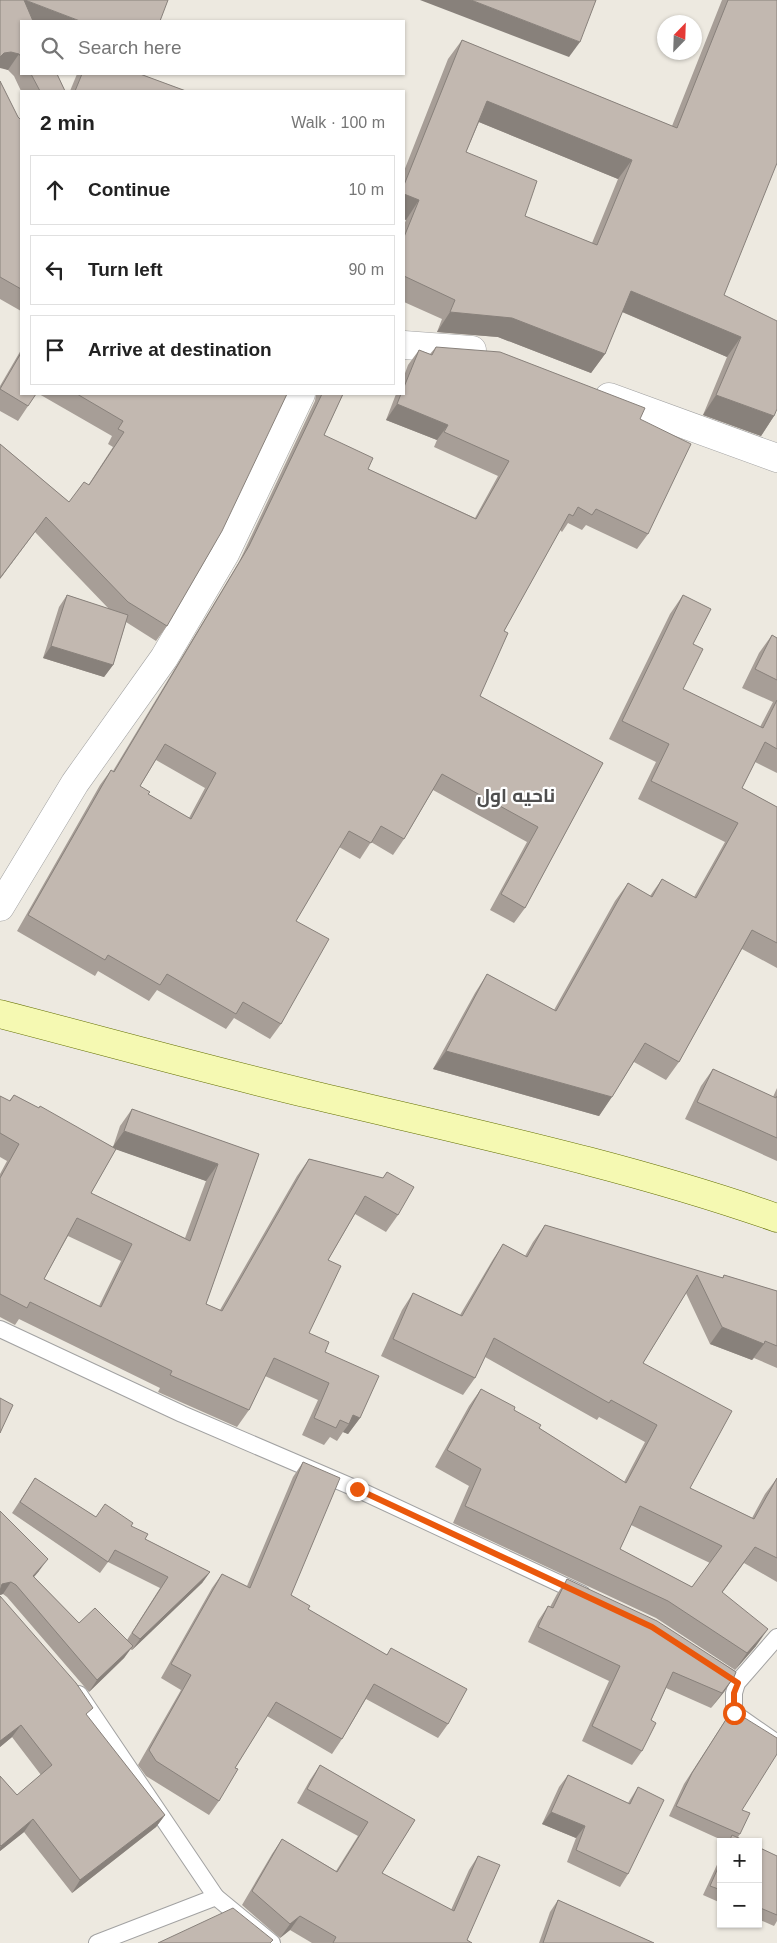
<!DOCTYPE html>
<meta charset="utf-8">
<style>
:root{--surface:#fff;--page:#f6f6f6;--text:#222;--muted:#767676;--line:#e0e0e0}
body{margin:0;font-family:Helvetica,Cairo,sans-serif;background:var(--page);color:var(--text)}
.controls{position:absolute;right:15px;bottom:15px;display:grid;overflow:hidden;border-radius:0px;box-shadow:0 1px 4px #0004}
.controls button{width:45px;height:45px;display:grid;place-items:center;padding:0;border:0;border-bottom:1px solid var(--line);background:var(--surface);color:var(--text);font:25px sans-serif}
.compass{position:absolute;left:657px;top:15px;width:45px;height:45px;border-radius:50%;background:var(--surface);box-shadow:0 1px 4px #0004;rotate:23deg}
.stop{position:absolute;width:15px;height:15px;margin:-11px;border:4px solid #ea580c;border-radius:50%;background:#fff}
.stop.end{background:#ea580c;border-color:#fff;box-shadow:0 1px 5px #0008}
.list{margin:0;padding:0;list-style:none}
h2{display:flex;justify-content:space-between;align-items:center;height:65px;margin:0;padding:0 20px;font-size:21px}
h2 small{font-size:16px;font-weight:400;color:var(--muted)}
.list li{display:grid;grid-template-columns:32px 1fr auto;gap:15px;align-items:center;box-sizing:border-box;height:70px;margin:0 10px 10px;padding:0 10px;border:1px solid var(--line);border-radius:0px}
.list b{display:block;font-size:19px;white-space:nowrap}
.list em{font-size:16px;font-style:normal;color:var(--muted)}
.icon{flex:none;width:28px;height:28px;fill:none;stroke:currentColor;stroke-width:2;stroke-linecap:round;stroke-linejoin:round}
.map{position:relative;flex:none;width:777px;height:1943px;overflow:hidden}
.search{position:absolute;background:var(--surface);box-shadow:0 1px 4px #0004;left:20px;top:20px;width:385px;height:55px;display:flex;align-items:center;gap:12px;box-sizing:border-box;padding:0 18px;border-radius:0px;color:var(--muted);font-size:19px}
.panel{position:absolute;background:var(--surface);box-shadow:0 1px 4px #0004;left:20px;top:90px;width:385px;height:305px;border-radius:0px}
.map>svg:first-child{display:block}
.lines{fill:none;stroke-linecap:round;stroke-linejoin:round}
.lane-casing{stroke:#a2a2a2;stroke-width:18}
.street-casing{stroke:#a2a2a2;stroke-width:29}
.secondary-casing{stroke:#647004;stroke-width:29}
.lane{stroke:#fff;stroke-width:16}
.street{stroke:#fff;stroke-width:28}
.secondary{stroke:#f5f9b2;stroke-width:28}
.wall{fill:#a79e97;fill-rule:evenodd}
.shaded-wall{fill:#88817b}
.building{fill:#c2b8b0;stroke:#88817b;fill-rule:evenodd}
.route{stroke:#ea580c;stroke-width:6}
.labels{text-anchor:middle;stroke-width:4.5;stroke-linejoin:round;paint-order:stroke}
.district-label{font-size:19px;font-weight:bold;fill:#4e4e4e;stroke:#fff}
</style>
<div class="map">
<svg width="777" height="1943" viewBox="0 0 777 1943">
<rect width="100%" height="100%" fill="#ede9e0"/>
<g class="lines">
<defs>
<g id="lane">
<polyline points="0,1329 182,1414 357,1489 582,1594"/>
<polyline points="777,1637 737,1683 734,1693 734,1713 777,1743"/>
<polyline points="714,1668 737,1683"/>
<polyline points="79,1694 216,1897 97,1943"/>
<polyline points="216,1897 272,1943"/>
</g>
<g id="street">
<polyline points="404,345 472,350"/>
<polyline points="609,397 777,458"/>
<polyline points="0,907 75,783 164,658 225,554 301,394"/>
</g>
<path id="secondary" d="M0 1014C104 1041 208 1070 313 1095 468 1132 626 1165 777 1218"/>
</defs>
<use href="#lane" class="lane-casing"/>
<use href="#street" class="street-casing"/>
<use href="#secondary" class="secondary-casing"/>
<use href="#lane" class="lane"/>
<use href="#street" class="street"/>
<use href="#secondary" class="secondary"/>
</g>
<g class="wall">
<polygon points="0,0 21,21 21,74 57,74 65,91 21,91 14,76 8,70 1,67"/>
<path d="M722 0H777L724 295 774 416 761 436 703 415 727 357 622 312 605 354 591 373 498 337 437 332 442 319 404 302V225L406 220 404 219V171L448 59 462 40 672 126ZM479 122 618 179 592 243 525 216 466 152Z"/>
<polygon points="77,74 140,74 186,91 70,91"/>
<polygon points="0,81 18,117 21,120 21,311 0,299"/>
<path d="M436 347 640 419 648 534 637 549 586 525 582 530 568 523 562 532 560 530 504 631 480 696 603 763 525 908 514 923 490 910 527 842 433 790 404 839 393 855 371 842 360 859 339 847 296 921 281 1024 270 1039 234 1018 226 1029 157 990 149 1001 98 971 95 976 17 931 100 785 111 770 113 771 239 562 315 401 316 394H343L324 435 368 469 475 518 498 476 434 447 437 440 386 420 396 394H404V376L408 365 419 350 430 354ZM156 760 205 788 189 818 148 794 140 786Z"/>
<polygon points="21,350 21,394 28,406 18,421 0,411 0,386"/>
<polygon points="39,394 287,394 167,626 156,641 126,622 113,665 104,677 43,658 59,607 67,595 109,609 35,532 0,444 69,502 89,484 113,447 108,444 112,436"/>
<polygon points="683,595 693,644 683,689 760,727 773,702 742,688 759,653 772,635 777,638 777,773 755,762 742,788 777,807 777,968 742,949 679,1062 666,1080 634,1062 599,1116 433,1069 475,993 487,974 554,1010 615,901 628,883 650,896 662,879 694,897 725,842 638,799 656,762 609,739 670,614"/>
<polygon points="713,1069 773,1097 777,1088 777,1161 685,1119 701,1086"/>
<path d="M14 1095 113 1147 120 1126 132 1109 259 1154 206 1304 220 1310 297 1176 309 1159 383 1178 387 1172 398 1215 386 1232 355 1214 328 1260 309 1333 325 1352 360 1418 348 1434 343 1432 337 1441 330 1437 324 1445 302 1435 318 1400 265 1376 249 1410 237 1427 158 1392 160 1388 19 1319 15 1325 0 1317V1174L7 1161 0 1157V1096L9 1101ZM116 1149 206 1181 185 1238 91 1193ZM68 1236 121 1261 99 1306 44 1279Z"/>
<path d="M545 1225 722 1278 724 1275 777 1291V1368L754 1358 752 1360 710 1344 686 1293 643 1363 690 1488 752 1518 765 1494 777 1478V1582L744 1563 722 1593 756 1646 735 1670 656 1618 453 1523 469 1486 435 1467 469 1406 481 1389 514 1410 539 1428 624 1482 645 1442 599 1417 597 1420 485 1357 475 1378 463 1395 381 1356 402 1310 413 1293 460 1315 492 1261 503 1244 525 1256 533 1242ZM631 1525 710 1563 692 1587 620 1549Z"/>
<polygon points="303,1462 291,1595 308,1609 387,1655 391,1648 448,1724 438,1738 366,1699 342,1739 332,1754 267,1716 235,1768 219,1801 209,1815 146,1776 138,1765 181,1690 161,1678 212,1588 222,1574 247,1586 293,1477"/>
<polygon points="35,1478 96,1517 131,1526 145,1539 210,1572 202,1583 132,1650 130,1649 124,1658 89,1692 7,1597 3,1594 0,1595 0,1511 39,1571 34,1577 79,1623 127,1640 160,1588 108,1562 100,1573 12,1513"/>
<polygon points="567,1579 734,1677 724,1692 711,1708 666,1688 651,1720 642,1751 632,1765 582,1741 609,1681 528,1642 538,1621 548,1606 550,1607 557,1594"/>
<polygon points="0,1596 87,1716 165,1815 156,1827 72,1893 24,1832 0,1851 0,1776 17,1795 41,1775 12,1737 0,1747"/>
<polygon points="732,1710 742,1810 740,1834 738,1837 747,1842 726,1842 669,1816 684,1784"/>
<polygon points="320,1765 415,1820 382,1873 451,1910 469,1870 478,1856 467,1940 472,1943 312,1943 290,1930 280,1938 242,1905 272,1854 282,1839 336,1871 358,1836 297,1803 310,1780"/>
<polygon points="568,1775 628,1803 638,1787 628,1874 620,1887 567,1862 576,1838 542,1824 559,1787"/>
<polygon points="758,1847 777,1856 777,1921 774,1926 758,1919"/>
<polygon points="721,1856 721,1903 703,1895"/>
<polygon points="558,1900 654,1943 539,1943 550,1912"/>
</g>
<g class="shaded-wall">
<polygon points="23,0 25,0 80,21 30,21"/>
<polygon points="420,0 471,0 580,42 569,57"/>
<polygon points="11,52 19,54 8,70 0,68 0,57 4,53"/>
<polygon points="487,101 632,160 618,179 474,120"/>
<polygon points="404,194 419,200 406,220 404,219"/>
<polygon points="631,291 741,337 727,357 618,310"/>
<polygon points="450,312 512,318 605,354 591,373 498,337 437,332"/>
<polygon points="716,395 774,416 761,436 703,415"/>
<polygon points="397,404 448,425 437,440 386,420"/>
<polygon points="46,517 35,532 0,579 0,578"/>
<polygon points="51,646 113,665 104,677 43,658"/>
<polygon points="446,1051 612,1097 599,1116 433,1069"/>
<polygon points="124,1131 218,1164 206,1181 112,1148"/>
<polygon points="722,1327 764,1344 752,1360 710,1344"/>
<polygon points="353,1415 360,1418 348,1434 343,1432 349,1424"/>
<polygon points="48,1559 39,1571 24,1588 33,1576"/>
<polygon points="210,1572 202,1583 132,1650 140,1639"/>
<polygon points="11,1582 3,1594 0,1595 0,1587 2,1584"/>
<polygon points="768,1629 756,1646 735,1670 747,1653"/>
<polygon points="133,1646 124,1658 89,1692 97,1680"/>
<polygon points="734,1677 724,1692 711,1708 722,1693"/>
<polygon points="21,1725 12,1737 0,1747 0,1741"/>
<polygon points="551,1812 585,1826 576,1838 542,1824"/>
<polygon points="165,1815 156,1827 72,1893 80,1880"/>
<polygon points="33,1819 24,1832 0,1851 0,1847 1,1846"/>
<polygon points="300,1916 290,1930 280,1938 290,1924"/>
</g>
<g class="building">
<polygon points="0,0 24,0 33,21 21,21 21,57 19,54 11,52 4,53 0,57"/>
<polygon points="25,0 168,0 160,21 80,21"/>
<polygon points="471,0 596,0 580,42"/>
<path d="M728 0H777V163L724 295 777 321V409L774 416 716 395 741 337 631 291 605 354 512 318 450 312 455 300 404 276V237L419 200 404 194V185L462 40 677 128ZM487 101 632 160 597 245 525 216 537 181 466 152Z"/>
<polygon points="31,74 57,74 65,91 40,91"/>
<polygon points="82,74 140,74 186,91 75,91"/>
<polygon points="0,81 18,117 21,120 21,289 0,277"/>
<path d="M436 347 500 352 645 408 640 419 691 444 648 534 596 509 592 515 578 507 573 516 569 514 504 631 508 633 480 696 603 763 525 908 501 894 538 827 442 774 404 839 381 826 371 843 349 831 296 921 329 939 281 1024 243 1002 236 1014 167 974 160 985 108 955 105 960 28 915 111 770 114 772 249 546 322 394H343L324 435 373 458 368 469 476 519 509 461 444 432 448 425 397 404 401 394H404V387L419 350 432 355ZM165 744 216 773 191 819 148 794 150 792 140 786Z"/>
<polygon points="21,353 21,394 36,394 28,406 0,389"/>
<polygon points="77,394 287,394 222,531 167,626 128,602 46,517 0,578 0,444 69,502 84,482 89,485 124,432 118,429 123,421"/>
<polygon points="67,595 128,615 113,665 51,646"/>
<polygon points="683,595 711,609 693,644 703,649 683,689 763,728 777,700 777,749 765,742 742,788 777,807 777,943 752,930 679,1062 645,1043 612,1097 446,1051 487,974 556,1011 628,883 652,897 662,879 696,898 738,823 651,781 669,744 622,721"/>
<polygon points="772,635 777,638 777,680 755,669"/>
<polygon points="713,1069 776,1098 777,1096 777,1138 697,1102"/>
<path d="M14 1095 39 1108 40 1106 116 1149 91 1193 190 1241 218 1164 124 1131 132 1109 259 1154 206 1304 222 1311 309 1159 383 1178 387 1172 414 1187 398 1215 365 1196 328 1260 341 1266 309 1333 329 1342 325 1352 379 1376 360 1418 353 1415 349 1424 340 1420 336 1428 314 1418 329 1383 274 1358 249 1410 170 1375 172 1371 30 1302 27 1308 0 1294V1178L19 1144 0 1133V1096L10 1101ZM77 1218 132 1244 101 1307 44 1279Z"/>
<path d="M545 1225 723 1278 724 1275 777 1291V1346L765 1341 764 1344 722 1327 697 1275 643 1363 732 1411 690 1488 754 1519 777 1478V1558L755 1547 722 1592 768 1629 747 1653 668 1601 465 1506 481 1469 447 1450 481 1389 515 1407 514 1410 541 1425 539 1428 626 1483 657 1425 611 1400 609 1403 494 1338 475 1378 393 1339 413 1293 462 1316 503 1244 527 1257ZM640 1506 722 1546 692 1587 620 1549Z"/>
<polygon points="0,1398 13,1405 0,1433"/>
<polygon points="303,1462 340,1478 291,1595 310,1606 308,1609 387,1655 391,1648 467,1689 448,1724 374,1684 342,1739 276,1702 235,1768 238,1769 219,1801 156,1761 149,1750 191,1675 171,1664 222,1574 250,1588"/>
<polygon points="35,1478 96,1517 105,1504 133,1523 131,1526 148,1534 145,1539 210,1572 140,1639 132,1633 168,1577 115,1550 108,1562 20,1502"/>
<polygon points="0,1511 48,1559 33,1576 79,1623 95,1608 133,1646 97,1680 16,1585 11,1582 2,1584 0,1591"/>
<polygon points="567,1579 657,1621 736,1672 734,1677 722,1693 673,1672 651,1720 656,1723 642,1751 592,1726 620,1666 538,1627 548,1606 553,1608"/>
<polygon points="0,1596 76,1683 93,1708 86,1714 165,1815 80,1880 33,1819 1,1846 0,1845 0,1776 17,1795 52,1765 21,1725 0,1741"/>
<polygon points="732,1710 777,1738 777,1754 742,1810 750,1813 740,1834 676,1806 692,1773"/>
<polygon points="320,1765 415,1820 382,1873 454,1911 478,1856 500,1865 467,1940 472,1943 333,1943 336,1937 300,1916 290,1924 252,1891 282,1839 337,1872 368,1822 307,1789"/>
<polygon points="568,1775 630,1804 638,1787 664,1800 628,1874 576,1850 585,1826 551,1812"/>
<polygon points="732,1835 747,1842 729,1842"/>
<polygon points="758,1847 777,1856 777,1915 758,1907"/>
<polygon points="721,1861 721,1890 710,1886"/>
<polygon points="558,1900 654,1943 543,1943"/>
<polygon points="233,1908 273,1940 270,1943 158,1943"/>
</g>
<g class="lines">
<polyline class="route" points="357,1489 652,1627 738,1683 734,1693 734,1713"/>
</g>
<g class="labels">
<g class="district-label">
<text x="516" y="802">ناحیه اول</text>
</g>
</g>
</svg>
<div class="controls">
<button>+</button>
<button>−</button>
</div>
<svg class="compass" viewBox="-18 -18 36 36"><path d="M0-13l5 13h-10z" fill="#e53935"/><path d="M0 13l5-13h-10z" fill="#767676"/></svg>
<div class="stop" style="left:734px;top:1713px"></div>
<div class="stop end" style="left:357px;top:1489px"></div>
<div class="search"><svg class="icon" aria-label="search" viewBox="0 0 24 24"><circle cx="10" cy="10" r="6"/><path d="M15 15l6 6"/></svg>Search here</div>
<section class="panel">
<h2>2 min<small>Walk · 100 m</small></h2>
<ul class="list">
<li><svg class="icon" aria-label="ahead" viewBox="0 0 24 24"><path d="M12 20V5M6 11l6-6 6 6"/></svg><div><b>Continue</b></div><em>10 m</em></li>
<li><svg class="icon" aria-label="left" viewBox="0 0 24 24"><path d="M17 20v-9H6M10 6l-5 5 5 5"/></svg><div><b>Turn left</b></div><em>90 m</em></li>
<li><svg class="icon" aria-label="arrive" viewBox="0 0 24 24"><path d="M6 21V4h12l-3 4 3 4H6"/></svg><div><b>Arrive at destination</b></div></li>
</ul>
</section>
</div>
